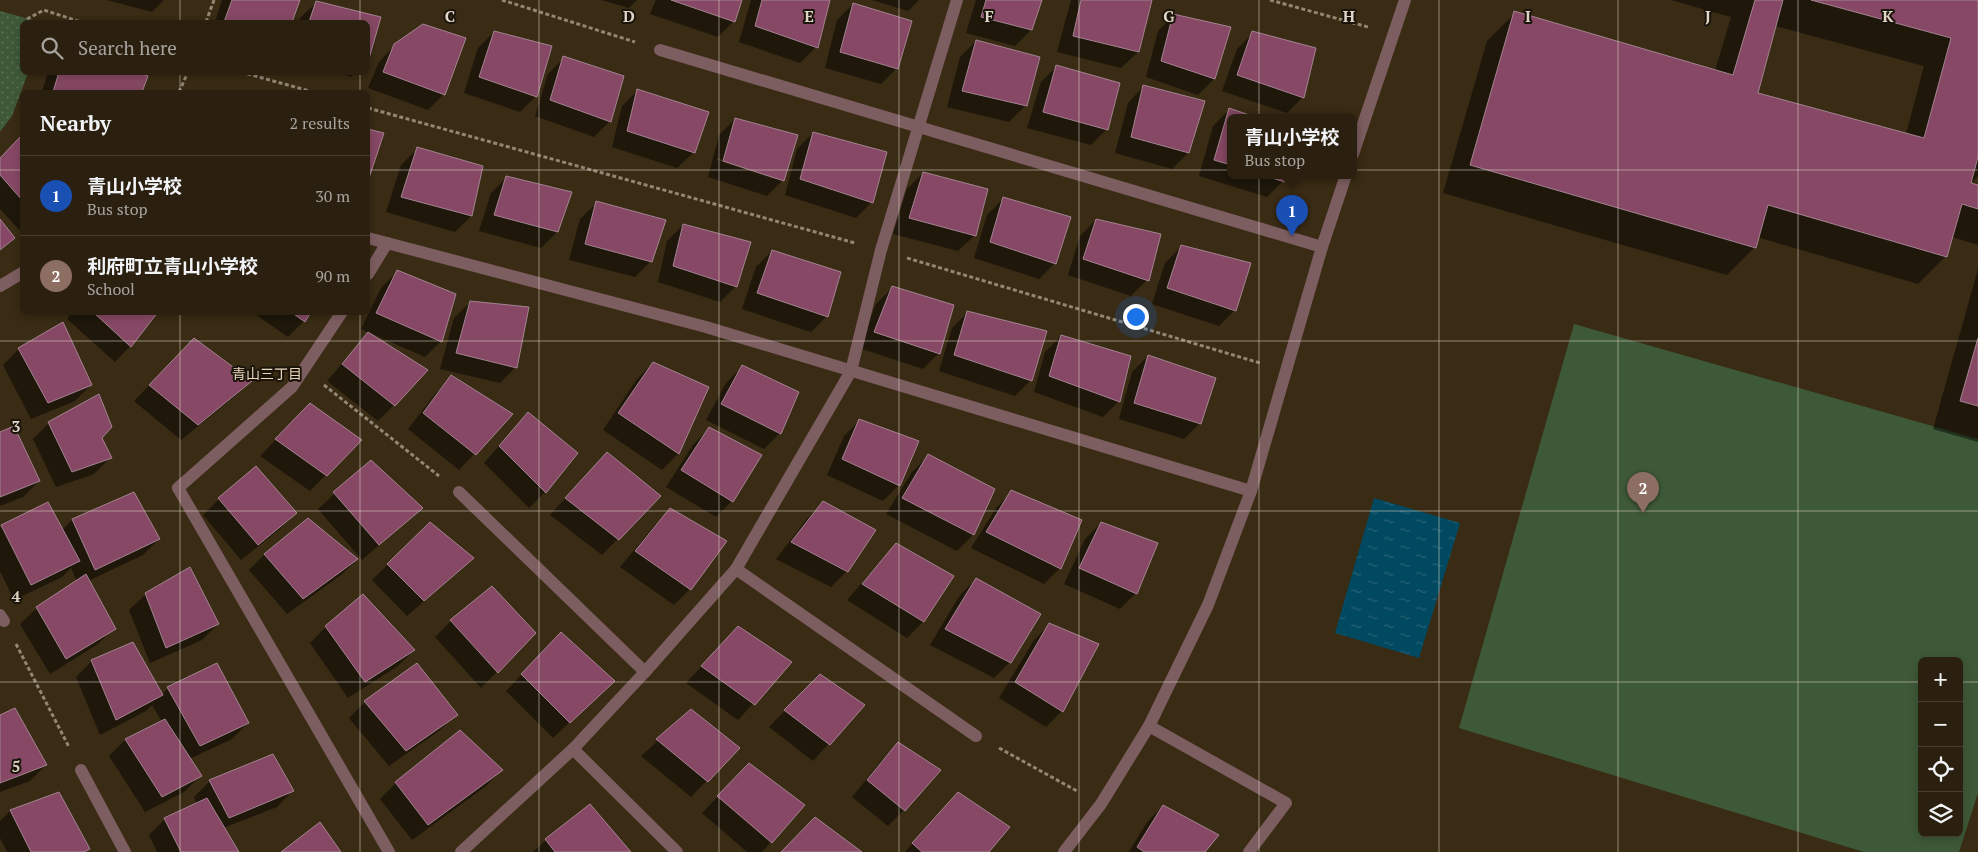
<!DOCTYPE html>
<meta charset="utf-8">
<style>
:root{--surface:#2b200f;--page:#372d1d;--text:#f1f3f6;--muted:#a6a39e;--line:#473e2f;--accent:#1a73e8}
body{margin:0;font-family:"PT Serif","Noto Sans JP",serif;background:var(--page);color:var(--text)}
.controls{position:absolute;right:15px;bottom:15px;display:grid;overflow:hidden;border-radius:8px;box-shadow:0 2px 8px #0003}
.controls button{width:45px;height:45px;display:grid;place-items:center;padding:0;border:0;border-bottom:1px solid var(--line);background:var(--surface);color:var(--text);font:25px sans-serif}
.you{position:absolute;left:1135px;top:316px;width:18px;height:18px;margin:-12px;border:4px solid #fff;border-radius:50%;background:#1a73e8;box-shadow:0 0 0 8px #1a73e833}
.badge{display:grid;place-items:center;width:32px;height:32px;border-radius:50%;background:var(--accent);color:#fff;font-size:16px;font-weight:700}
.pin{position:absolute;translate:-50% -41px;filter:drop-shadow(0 1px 2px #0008)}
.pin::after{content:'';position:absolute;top:26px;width:18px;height:15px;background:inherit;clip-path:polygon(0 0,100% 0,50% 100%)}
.popup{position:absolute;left:1227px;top:114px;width:130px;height:65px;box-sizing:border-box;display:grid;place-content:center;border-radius:8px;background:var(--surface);filter:drop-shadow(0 1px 4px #0005);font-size:16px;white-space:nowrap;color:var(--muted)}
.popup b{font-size:19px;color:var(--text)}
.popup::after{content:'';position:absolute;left:50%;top:100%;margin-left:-10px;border:10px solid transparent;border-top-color:var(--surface)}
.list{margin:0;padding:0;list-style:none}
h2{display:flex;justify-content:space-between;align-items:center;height:65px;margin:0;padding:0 20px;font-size:21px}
h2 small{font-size:16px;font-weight:400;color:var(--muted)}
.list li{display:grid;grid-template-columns:32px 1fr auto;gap:15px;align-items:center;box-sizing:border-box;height:80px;padding:0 20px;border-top:1px solid var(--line)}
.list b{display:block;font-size:19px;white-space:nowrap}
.list p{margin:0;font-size:16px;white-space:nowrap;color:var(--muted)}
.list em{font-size:16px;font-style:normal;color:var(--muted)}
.icon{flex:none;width:28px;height:28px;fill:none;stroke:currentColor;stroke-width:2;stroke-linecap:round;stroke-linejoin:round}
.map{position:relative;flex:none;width:1978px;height:852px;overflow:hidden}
.search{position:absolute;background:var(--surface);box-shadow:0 2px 8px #0003;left:20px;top:20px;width:350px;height:55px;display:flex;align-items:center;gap:12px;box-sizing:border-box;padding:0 18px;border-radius:8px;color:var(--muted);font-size:19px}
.panel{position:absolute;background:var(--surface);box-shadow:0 2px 8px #0003;left:20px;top:90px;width:350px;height:225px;border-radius:8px}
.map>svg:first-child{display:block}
.grass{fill:url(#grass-dots)}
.garden{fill:#3e5937;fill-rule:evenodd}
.water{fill:url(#water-ripples)}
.shadow{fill:#0007;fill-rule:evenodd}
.building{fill:#864864;stroke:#a38491}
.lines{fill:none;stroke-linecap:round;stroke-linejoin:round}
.path{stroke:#928775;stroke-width:3;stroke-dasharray:4 2.5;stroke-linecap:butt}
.minor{stroke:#7d5e60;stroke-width:12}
.tertiary{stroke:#7d5e60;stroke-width:12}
.grid{fill:none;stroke:#dfd6c8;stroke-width:1;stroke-opacity:0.55}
.labels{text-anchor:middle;stroke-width:4;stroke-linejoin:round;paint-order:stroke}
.neighbourhood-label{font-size:14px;fill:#ebd8bd;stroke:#1b140b}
.grid-label{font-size:16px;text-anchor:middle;font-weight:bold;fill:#dfd6c8;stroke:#1b140b;stroke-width:4;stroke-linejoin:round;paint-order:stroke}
</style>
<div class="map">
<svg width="1978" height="852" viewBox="0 0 1978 852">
<defs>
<pattern id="grass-dots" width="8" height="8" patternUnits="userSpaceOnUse" patternTransform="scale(1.25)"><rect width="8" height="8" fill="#3e5937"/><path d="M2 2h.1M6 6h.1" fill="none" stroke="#597052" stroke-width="1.8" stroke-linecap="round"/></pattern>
<pattern id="water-ripples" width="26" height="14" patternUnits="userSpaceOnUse" patternTransform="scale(1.25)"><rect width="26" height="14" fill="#014960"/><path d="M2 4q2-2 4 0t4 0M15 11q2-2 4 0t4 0" fill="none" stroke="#266275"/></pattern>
</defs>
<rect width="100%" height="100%" fill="#392b14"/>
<polygon class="grass" points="0,11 40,22 22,22 22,72 28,73 12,116 0,132"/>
<path class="garden" d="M1574 324 1978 439V793L1959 852H1864L1459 728ZM1922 661H1959V833H1922Z"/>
<polygon class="water" points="1374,498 1460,523 1419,658 1335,633"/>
<g class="shadow">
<polygon points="107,0 164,0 152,12"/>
<polygon points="222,0 298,0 291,22 215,22"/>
<polygon points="601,0 637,0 629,8"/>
<polygon points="656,0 741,0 734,21 718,37 650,14"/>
<polygon points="751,0 829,0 816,47 800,63 739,42"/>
<polygon points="872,0 919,0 908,11"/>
<polygon points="976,0 1040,0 1031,30 1015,46 966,33"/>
<polygon points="1071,0 1147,0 1138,52 1121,68 1057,52"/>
<path d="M1671 0H1978V176L1970 184 1978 186V245L1952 237 1946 256 1918 284 1757 237 1755 247 1727 275 1443 193 1487 41 1515 13 1715 71 1731 17ZM1775 26 1924 66 1906 134 1757 94Z"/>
<polygon points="317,2 379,18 368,60 368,22 299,22 300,18"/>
<polygon points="853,4 897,68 881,84 825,68 837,20"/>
<polygon points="1174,15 1229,28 1214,79 1198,95 1146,77 1158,31"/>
<polygon points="494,32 536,96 520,112 464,93 478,48"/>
<polygon points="1253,33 1303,97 1287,113 1222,91 1237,49"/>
<polygon points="976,41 1039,58 1025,106 1009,122 947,107 960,57"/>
<polygon points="395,45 444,94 428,110 368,88 379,62"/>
<polygon points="564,58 610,121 594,137 535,116 548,74"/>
<polygon points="1057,66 1107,129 1091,145 1027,128 1041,82"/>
<polygon points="48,72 132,72 147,77 141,92 42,92"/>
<polygon points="335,72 356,72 351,77"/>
<polygon points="1144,86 1188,153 1172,169 1115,153 1128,103"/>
<polygon points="638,90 694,152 677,168 612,147 622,106"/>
<polygon points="1229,110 1251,117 1231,117 1231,175 1285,175 1283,181 1267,197 1199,176 1213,126"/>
<path d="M735 119 783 180 767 196 708 177 719 135ZM717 158 775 177V179L717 160Z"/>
<polygon points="368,130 383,134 368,178"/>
<polygon points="813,133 872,202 856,218 785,195 797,149"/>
<polygon points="22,137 22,233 0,209 0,159"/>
<polygon points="417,149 471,216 455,232 386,212 401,165"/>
<polygon points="923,173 975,235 958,251 893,234 907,189"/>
<polygon points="507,177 557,232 541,248 479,231 491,193"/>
<polygon points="1003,199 1055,263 1039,279 974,258 987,215"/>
<polygon points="597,203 651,261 635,277 569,260 580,219"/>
<polygon points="1096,220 1147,280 1131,296 1068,275 1080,236"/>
<polygon points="683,225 736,286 720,302 658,282 667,241"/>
<polygon points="1181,247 1235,310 1219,326 1152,304 1165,263"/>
<polygon points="772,251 827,316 811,332 742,309 756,267"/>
<polygon points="1978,269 1978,442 1933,429"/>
<polygon points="397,272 441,341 425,357 370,333 394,405 378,421 327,381 369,333 361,329 381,288"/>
<polygon points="892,288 939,353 923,369 859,348 876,304"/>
<polygon points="471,302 516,367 500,383 440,369 454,318"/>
<polygon points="72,312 157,312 130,346 115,362 67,319"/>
<polygon points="252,312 309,312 304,321 288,337"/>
<polygon points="968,312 1031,380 1015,396 939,371 952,328"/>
<polygon points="1061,336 1119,401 1103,417 1034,392 1045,352"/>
<polygon points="19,349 91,385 75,401 31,419 3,365"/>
<polygon points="178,356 250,381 234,397 181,440 134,401"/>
<polygon points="1148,356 1200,423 1184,439 1119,419 1132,372"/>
<polygon points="653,363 708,387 678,454 662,470 603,430 637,379"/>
<polygon points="742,367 780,433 764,449 706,420 726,383"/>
<polygon points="452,377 511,414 459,470 408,429 436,393"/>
<polygon points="310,404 360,440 310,491 260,456"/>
<polygon points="528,413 576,454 545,492 529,508 484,463"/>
<polygon points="860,420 899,485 883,501 827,475 844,436"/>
<polygon points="49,423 100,438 110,458 94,474 56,487 33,439"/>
<polygon points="709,429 732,501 716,517 666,487 693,445"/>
<polygon points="0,434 39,481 23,497 0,506"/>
<polygon points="928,456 993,489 973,535 957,551 886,514 912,472"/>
<polygon points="371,461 421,508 362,560 318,509"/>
<polygon points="591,470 659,496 602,555 550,515"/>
<polygon points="1012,492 1060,568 1044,584 971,548 996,508"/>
<polygon points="134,494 159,539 143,555 88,581 114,628 98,644 50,674 20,624 37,608 77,582 71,568 62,577 14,600 0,571 0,528 2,526 62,530 72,520"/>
<polygon points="219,499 296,513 280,529 241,560 203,515"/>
<polygon points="823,503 847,571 831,587 776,559 807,519"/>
<polygon points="670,510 690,589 674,605 620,567 654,526"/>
<polygon points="308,519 357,560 341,575 287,614 249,570 264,555"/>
<polygon points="431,523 456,573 407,616 372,580"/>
<polygon points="1101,523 1136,593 1120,609 1064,584 1085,539"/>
<polygon points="896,544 952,577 923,622 907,638 847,600"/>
<polygon points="976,579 1010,662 994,678 930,645 960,595"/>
<polygon points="146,594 218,624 202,640 150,663 129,610"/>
<polygon points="451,621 535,633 481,688 435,637"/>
<polygon points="1050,624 1062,711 1046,727 999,698 1034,640"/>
<polygon points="326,627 414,650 398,666 348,698 310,643"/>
<polygon points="722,644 790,663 738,720 686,683"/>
<polygon points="545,650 597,696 553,738 506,691"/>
<polygon points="92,661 162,695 168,688 248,723 232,739 189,759 200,776 184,792 145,812 109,756 125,740 162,722 152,705 146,711 100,735 76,677"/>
<polygon points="820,675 863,705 813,761 769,727"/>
<polygon points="365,702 456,714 440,730 389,766 349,718"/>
<polygon points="691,711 738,748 691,797 641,756"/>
<polygon points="0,717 46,765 30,781 0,792"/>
<polygon points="460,732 501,770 486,786 412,840 380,799 396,783"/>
<polygon points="898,744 904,810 888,826 852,797 882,760"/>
<polygon points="210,781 292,791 277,807 223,828 237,852 157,852 149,835 165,819 197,804 194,797"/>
<polygon points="733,781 803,805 762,852 747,852 702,813"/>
<polygon points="58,793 88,849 85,852 7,852 0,838 0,821 10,811"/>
<polygon points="1163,806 1203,852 1129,852 1147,822"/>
<polygon points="942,810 987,852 905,852"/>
<polygon points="546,840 629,852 533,852"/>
</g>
<g class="building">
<polygon points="232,0 300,0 292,22 224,22"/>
<polygon points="671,0 742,0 735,22"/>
<polygon points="762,0 830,0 818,48 755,26"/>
<polygon points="986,0 1042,0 1032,30 981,17"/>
<polygon points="1081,0 1152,0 1139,52 1073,36"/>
<polygon points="1755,0 1783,0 1758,93 1924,138 1951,38 1811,0 1978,0 1978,157 1971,183 1978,185 1978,209 1962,204 1947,257 1768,205 1756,248 1470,165 1514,11 1733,75"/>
<polygon points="316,1 381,17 368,62 368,22 309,22"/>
<polygon points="853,3 912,21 898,69 840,52"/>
<polygon points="1173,14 1231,27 1215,79 1161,61"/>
<polygon points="423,24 466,38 445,95 383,72 394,44"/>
<polygon points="494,31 552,46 537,97 479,77"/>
<polygon points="1252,31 1316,48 1304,98 1237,75"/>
<polygon points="976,40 1040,57 1027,106 962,91"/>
<polygon points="563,56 624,76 611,122 550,100"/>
<polygon points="1056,65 1120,83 1108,130 1043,112"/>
<polygon points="59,72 137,72 148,76 142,92 53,92"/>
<polygon points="1143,85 1205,101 1189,153 1131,137"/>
<polygon points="637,89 709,112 695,153 627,131"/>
<polygon points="1229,108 1255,117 1231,117 1231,165 1214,160"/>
<polygon points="735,118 798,135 784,181 723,161"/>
<polygon points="368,129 384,133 369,178 368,177"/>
<polygon points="813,132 887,152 873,203 800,179"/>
<polygon points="22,135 22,200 0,175 0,158"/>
<polygon points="417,147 483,166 472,216 401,197"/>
<polygon points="923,172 988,189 976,236 909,218"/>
<polygon points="1262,175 1286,175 1285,182"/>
<polygon points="506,176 572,192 558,232 494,215"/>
<polygon points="1003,197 1071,217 1056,264 990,242"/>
<polygon points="596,201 666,220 652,262 585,244"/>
<polygon points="0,219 15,238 0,250"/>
<polygon points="1096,219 1161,234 1149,281 1083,259"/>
<polygon points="683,224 751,242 737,287 673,266"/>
<polygon points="1181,245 1251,263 1236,311 1167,288"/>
<polygon points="772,250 841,272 828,317 757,293"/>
<polygon points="397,270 456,294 442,342 376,313"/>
<polygon points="892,286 954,305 940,354 874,332"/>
<polygon points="470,301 529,307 517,368 456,353"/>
<polygon points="967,311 1047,331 1032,381 954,355"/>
<polygon points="93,312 158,312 131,347"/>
<polygon points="291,312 311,312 305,322"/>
<polygon points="63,322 92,385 48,403 18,348"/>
<polygon points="368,332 428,370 395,406 342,364"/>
<polygon points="1061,335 1131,356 1120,402 1049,376"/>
<polygon points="194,338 252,381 198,425 149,385"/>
<polygon points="1978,338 1978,406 1960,401"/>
<polygon points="1148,355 1216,378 1201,424 1134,403"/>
<polygon points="653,362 709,387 679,454 618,413"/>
<polygon points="742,365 799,392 781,434 721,404"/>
<polygon points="451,375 513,414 476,455 423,413"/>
<polygon points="99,394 112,427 102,438 112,458 72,472 48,422"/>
<polygon points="310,403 362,440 327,476 275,439"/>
<polygon points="528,412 578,453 546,493 499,446"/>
<polygon points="859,419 919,441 900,486 842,459"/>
<polygon points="14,426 40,481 0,497 0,432"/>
<polygon points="709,427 762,455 733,502 681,470"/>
<polygon points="607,452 661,496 619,540 565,498"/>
<polygon points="928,454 995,489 974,535 902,498"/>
<polygon points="371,460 423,508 379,545 333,492"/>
<polygon points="256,466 297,513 258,545 218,498"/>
<polygon points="1011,490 1082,520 1061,569 986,532"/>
<polygon points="134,492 160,539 95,570 72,519"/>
<polygon points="823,501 876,530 848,572 791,542"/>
<polygon points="48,502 80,561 31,585 1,525"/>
<polygon points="670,508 727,541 691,590 635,551"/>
<polygon points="308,518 358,559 303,599 264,554"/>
<polygon points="430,522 474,558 424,601 387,564"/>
<polygon points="1101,522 1158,543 1137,594 1079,568"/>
<polygon points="896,543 954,576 924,622 862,584"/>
<polygon points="190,567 219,624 166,648 145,593"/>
<polygon points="86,574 116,629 66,659 36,607"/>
<polygon points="976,578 1041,614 1011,663 945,629"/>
<polygon points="492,586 536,633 498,673 450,620"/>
<polygon points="363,594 415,650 365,682 325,626"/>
<polygon points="1049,623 1099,644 1063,712 1015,682"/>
<polygon points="738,626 792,662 755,705 701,666"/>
<polygon points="561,632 615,681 570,723 521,674"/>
<polygon points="133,642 163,695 116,720 91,660"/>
<polygon points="217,663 249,723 200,746 167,687"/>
<polygon points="417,663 458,715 406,751 364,701"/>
<polygon points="820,674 865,705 830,745 784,710"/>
<polygon points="15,708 47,765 0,783 0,715"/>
<polygon points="691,709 740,748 708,782 656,739"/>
<polygon points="165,719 202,776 162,797 125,739"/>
<polygon points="460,730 503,770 428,825 395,782"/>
<polygon points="898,742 941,770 905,811 867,780"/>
<polygon points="273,754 294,791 229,818 209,780"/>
<polygon points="749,763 805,805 772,843 717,796"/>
<polygon points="59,792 90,849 84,852 31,852 10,810"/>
<polygon points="958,792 1010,827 989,852 922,852 912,843"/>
<polygon points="207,798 239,852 181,852 164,818"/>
<polygon points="590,804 631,852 555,852 545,839"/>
<polygon points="1163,805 1219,835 1205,852 1144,852 1137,847"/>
<polygon points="815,817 862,852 781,852"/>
<polygon points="320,822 341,852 281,852"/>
</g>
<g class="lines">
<g class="path">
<polyline points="502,0 635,42"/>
<polyline points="1270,0 1368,27"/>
<polyline points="27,19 44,10 81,22"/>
<polyline points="206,22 214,0"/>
<polyline points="241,72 313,92"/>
<polyline points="179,92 188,72"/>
<polyline points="368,108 855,243"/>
<polyline points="907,258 1260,363"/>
<polyline points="324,385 439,476"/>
<polyline points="16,644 69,747"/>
<polyline points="999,748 1077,791"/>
</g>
<g class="minor">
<polyline points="660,50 1322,247"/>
<polyline points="368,238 706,327 1251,491"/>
<polyline points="368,274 387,243"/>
<polyline points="0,286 22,273"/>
<polyline points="342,312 292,387 178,488 389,852"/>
<polyline points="459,492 645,672"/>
<polyline points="736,569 976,736"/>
<polyline points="0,615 4,621"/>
<polyline points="1149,726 1286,803 1249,852"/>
<polyline points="573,749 677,852"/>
<polyline points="81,770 125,852"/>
<polyline points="461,852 573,749 645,672 736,569 851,371 881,250 957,0"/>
</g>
<g class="tertiary">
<polyline points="1353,154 1405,0"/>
<polyline points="1064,852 1101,804 1149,726 1208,605 1251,491 1322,247 1346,175"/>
</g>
</g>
<path class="grid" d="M180 0V22M360 0V22M539 0V852M719 0V852M899 0V852M1079 0V852M1259 0V852M1439 0V852M1618 0V852M1798 0V852M180 72V92M360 72V92M0 170H22M368 170H1978M180 312V852M360 312V852M0 341H1978M0 511H1978M0 682H1922M1959 682H1978"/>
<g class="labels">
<g class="neighbourhood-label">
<text x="267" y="379">青山三丁目</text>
</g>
</g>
<g class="grid-label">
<text x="450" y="22">C</text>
<text x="629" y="22">D</text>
<text x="809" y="22">E</text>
<text x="989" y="22">F</text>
<text x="1169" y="22">G</text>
<text x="1349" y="22">H</text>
<text x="1528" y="22">I</text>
<text x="1708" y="22">J</text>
<text x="1888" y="22">K</text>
<text x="16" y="432">3</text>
<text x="16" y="602">4</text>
<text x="16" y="772">5</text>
</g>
</svg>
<div class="controls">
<button>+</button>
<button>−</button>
<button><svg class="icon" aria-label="locate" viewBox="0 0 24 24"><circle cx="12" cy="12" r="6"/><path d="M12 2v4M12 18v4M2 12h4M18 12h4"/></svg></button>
<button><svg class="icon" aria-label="layers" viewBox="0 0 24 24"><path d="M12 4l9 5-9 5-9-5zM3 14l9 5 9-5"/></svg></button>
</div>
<div class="you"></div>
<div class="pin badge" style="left:1292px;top:236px;background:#1a4fb4">1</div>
<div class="popup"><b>青山小学校</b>Bus stop</div>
<div class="pin badge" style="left:1643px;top:513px;background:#8d6e63">2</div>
<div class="search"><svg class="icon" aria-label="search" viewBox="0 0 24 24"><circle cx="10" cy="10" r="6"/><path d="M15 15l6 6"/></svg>Search here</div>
<section class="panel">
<h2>Nearby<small>2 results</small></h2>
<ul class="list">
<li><span class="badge" style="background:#1a4fb4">1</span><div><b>青山小学校</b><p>Bus stop</p></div><em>30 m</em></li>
<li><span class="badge" style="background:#8d6e63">2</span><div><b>利府町立青山小学校</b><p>School</p></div><em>90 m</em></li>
</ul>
</section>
</div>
